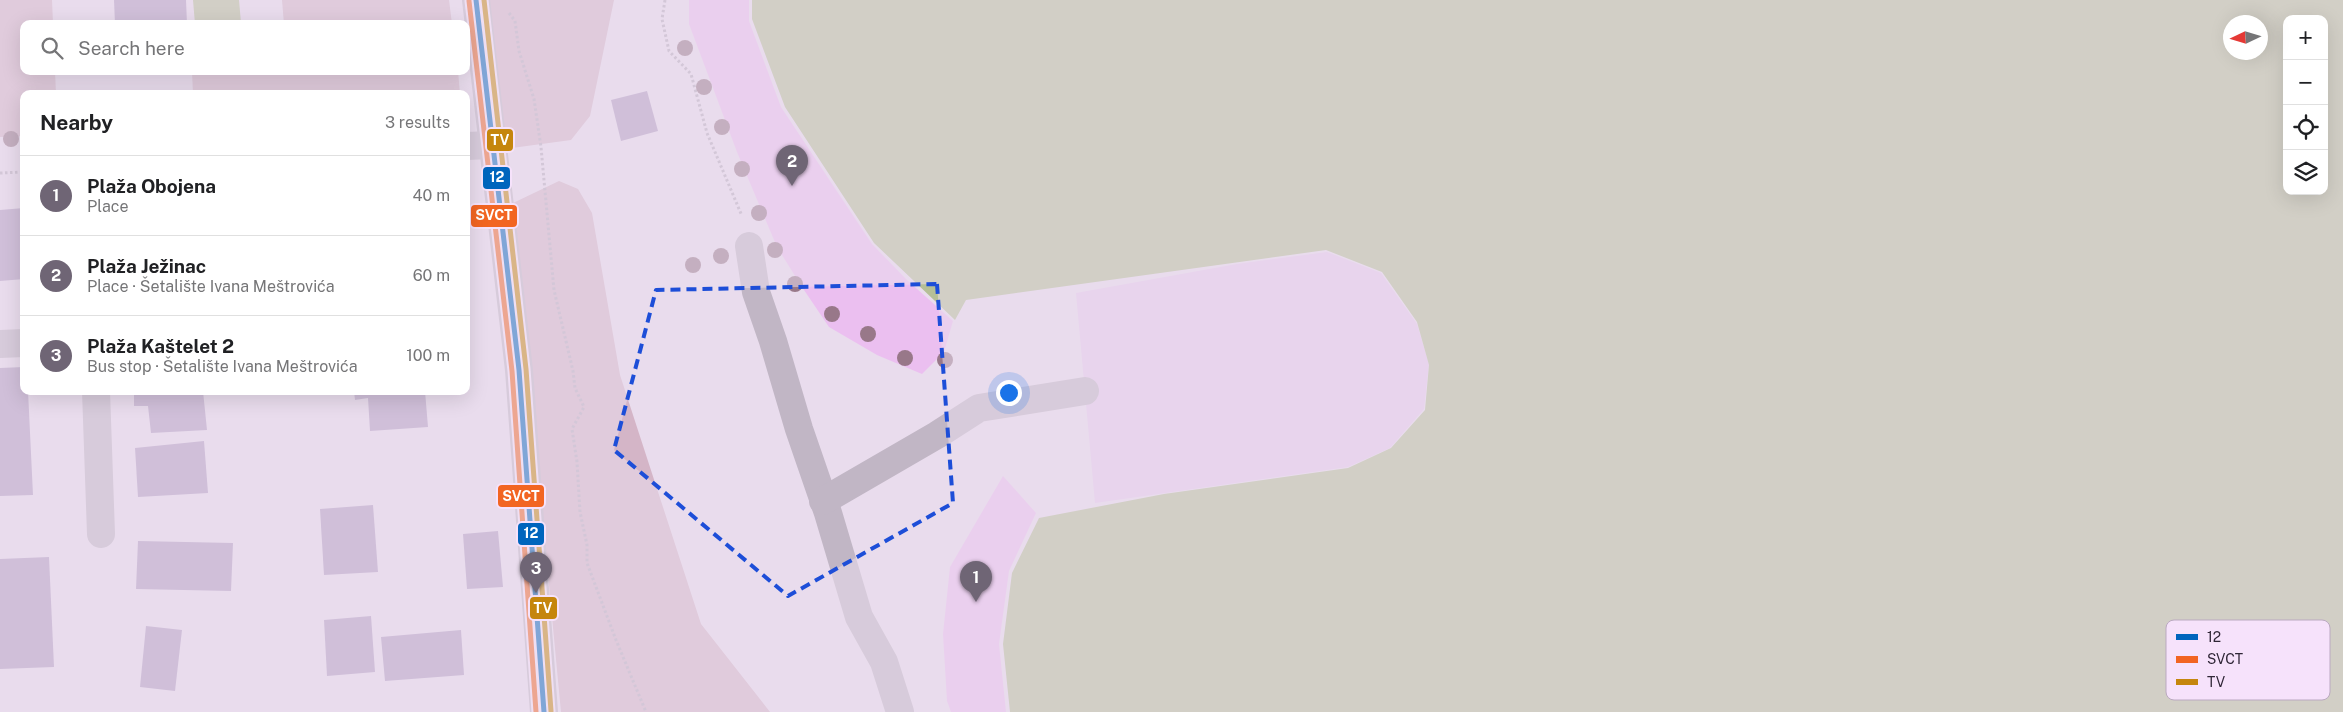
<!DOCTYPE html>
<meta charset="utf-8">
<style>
:root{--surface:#fff;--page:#f2f2f2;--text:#202124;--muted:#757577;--line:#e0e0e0;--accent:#6f6575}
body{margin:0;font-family:"Public Sans",sans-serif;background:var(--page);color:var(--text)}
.controls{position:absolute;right:15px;top:15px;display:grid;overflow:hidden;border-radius:10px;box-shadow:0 5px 20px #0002}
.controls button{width:45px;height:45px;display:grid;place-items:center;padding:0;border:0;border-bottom:1px solid var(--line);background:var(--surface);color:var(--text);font:25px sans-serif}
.compass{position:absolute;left:2223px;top:15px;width:45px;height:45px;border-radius:50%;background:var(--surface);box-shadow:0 5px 20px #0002;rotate:266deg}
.you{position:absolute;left:1008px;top:392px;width:18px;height:18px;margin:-12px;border:4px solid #fff;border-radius:50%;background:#1a73e8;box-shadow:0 0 0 8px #1a73e833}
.badge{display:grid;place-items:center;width:32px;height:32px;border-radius:50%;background:var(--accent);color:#fff;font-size:16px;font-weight:700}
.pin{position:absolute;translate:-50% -41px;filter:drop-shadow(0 1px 2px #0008)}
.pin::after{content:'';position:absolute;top:26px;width:18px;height:15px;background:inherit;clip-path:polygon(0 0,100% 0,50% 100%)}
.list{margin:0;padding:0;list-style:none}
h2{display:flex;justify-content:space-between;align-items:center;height:65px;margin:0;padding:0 20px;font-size:21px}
h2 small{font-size:16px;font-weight:400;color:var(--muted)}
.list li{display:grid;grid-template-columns:32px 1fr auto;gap:15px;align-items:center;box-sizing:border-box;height:80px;padding:0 20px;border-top:1px solid var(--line)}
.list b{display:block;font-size:19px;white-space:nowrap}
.list p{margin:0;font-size:16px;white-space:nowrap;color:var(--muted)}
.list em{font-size:16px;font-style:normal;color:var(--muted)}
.icon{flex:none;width:28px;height:28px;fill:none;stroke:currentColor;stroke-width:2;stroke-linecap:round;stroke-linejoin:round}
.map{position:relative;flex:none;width:2343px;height:712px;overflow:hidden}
.search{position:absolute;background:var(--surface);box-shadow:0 5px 20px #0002;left:20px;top:20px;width:450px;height:55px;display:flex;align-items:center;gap:12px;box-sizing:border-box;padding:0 18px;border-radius:10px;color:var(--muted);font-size:19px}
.panel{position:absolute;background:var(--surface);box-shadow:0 5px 20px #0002;left:20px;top:90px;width:450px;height:305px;border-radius:10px}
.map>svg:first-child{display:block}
.green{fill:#d4b5c7}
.sand{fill:#ebbff0}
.plaza{fill:#e6caed}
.water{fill:#b5bf97;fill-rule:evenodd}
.building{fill:#b19cc2}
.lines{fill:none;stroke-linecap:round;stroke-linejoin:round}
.path{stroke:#b9aebe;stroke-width:3;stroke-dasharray:2.5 2.5;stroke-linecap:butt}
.minor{stroke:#c1b6c5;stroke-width:28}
.bus-1-casing{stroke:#f6e2fb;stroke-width:9}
.bus-2-casing{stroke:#f6e2fb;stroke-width:9}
.bus-3-casing{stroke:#f6e2fb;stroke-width:9}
.bus-1{stroke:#0065bd;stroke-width:5}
.bus-2{stroke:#f26522;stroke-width:5}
.bus-3{stroke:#c5860d;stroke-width:5}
.tree{fill:#987889}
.marked{fill:none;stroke:#1d4ed8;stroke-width:4;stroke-dasharray:10 6;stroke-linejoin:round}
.key{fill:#f6e2fb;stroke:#baa9c0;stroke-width:1}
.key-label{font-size:14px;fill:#2e2535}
.line-badge{stroke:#f6e2fb;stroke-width:2}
.badge-label{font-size:14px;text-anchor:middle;font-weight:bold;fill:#fff}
</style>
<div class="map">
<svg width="2343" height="712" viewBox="0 0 2343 712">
<rect width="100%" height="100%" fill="#e9dced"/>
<g class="green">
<polygon points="0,0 52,0 53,24 24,24 24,71 55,71 56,94 24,94 24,136 0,137"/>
<polygon points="282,0 449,0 452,24 284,24"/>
<polygon points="488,0 614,0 590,116 571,140 505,149"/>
<polygon points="192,71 458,71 460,94 193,94"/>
<polygon points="559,181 578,189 592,213 620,375 701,624 770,712 561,712 526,341 511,204"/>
</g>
<g class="sand">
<polygon points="689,0 749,0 749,21 781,107 872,244 907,280 953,321 944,352 922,374 877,355 829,327 802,287 777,247 737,152 689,24"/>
<polygon points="1003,476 1036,513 1009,571 999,644 1006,712 951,712 947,701 943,634 950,567"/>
</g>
<polygon class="plaza" points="1327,252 1381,273 1417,324 1429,364 1424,409 1390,448 1348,467 1095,503 1076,293 1237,264"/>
<g class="water">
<polygon points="193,0 239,0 241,23 195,24"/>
<path d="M752 0H2343V712H1010L1003 644 1012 573 1039 518 1164 494 1348 468 1391 448 1425 410 1429 365 1417 322 1382 272 1326 250 966 300 955 320 874 243 785 107 752 19ZM2287 19H2324V191H2287ZM2230 22H2260V52H2230Z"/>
</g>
<g class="building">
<polygon points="114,0 186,0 187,24 115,24"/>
<polygon points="118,71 173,71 173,73 118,75"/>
<polygon points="647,91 658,131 621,141 611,100"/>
<polygon points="24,208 24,279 0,281 0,210"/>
<polygon points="24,367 24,391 28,391 33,495 0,496 0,368"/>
<polygon points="134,391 203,391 207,430 151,433 148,406 134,406"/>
<polygon points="354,391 425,391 428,427 370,431 368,398 355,400"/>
<polygon points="204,441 208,493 138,497 135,448"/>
<polygon points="373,505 378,572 324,575 320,509"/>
<polygon points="498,531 503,587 467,589 463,534"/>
<polygon points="138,541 233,543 231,591 136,589"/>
<polygon points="49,557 54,667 0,669 0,559"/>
<polygon points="371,616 375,672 327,676 324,620"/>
<polygon points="146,626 182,630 175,691 140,687"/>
<polygon points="461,630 464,675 385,681 381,637"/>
</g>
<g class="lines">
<g class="path">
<polyline points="665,0 662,19 669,51 691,74 707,133 742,216"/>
<polyline points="509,13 515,21 519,51 534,99 541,147 554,290 573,371 575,388 584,407 572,429 577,462 580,512 587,545 587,563 616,640 646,712"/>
<polyline points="0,173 24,172"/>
</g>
<g class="minor">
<polyline points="476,0 519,370 544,712"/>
<polyline points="466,146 493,145"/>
<polyline points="749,246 756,292 773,341 799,429 828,513 859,617 884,662 900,712"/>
<polyline points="0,344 24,343"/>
<polyline points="96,391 101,534"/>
<polyline points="823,501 937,435 979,408 1085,391"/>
</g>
<defs>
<polyline id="bus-1" points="476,0 519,370 544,712"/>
<polyline id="bus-2" points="469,1 512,371 536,712"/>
<polyline id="bus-3" points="484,0 526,369 551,711"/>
</defs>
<use href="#bus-1" class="bus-1-casing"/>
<use href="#bus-2" class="bus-2-casing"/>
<use href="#bus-3" class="bus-3-casing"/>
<use href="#bus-1" class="bus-1"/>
<use href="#bus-2" class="bus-2"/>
<use href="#bus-3" class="bus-3"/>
</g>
<g class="tree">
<circle cx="685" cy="48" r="8"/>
<circle cx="704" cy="87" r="8"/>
<circle cx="722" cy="127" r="8"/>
<circle cx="11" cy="139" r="8"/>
<circle cx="742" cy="169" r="8"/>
<circle cx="759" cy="213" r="8"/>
<circle cx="775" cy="250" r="8"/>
<circle cx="721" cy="256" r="8"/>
<circle cx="693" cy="265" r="8"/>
<circle cx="795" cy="284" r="8"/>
<circle cx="832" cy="314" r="8"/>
<circle cx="868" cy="334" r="8"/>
<circle cx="905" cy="358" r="8"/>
<circle cx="945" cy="360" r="8"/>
</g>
<path d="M0 0H2343V712H0ZM937 284 953 503 788 596 614 450 656 290Z" fill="#e9dced" fill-opacity=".55" fill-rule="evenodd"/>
<path class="marked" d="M937 284 953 503 788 596 614 450 656 290Z"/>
<rect x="2166" y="620" width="164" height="80" rx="8" class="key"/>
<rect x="2176" y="634" width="22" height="6" fill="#0065bd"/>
<rect x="2176" y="656" width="22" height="7" fill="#f26522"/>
<rect x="2176" y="679" width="22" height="6" fill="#c5860d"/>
<g class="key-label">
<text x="2207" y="642">12</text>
<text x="2207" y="664">SVCT</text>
<text x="2207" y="687">TV</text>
</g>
<g class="line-badge">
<rect x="486" y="128" width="28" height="24" rx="5" fill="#c5860d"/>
<rect x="482" y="166" width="29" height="24" rx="5" fill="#0065bd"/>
<rect x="470" y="204" width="48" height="24" rx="5" fill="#f26522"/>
<rect x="497" y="484" width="48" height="24" rx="5" fill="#f26522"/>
<rect x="517" y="522" width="28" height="24" rx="5" fill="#0065bd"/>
<rect x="529" y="596" width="29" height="24" rx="5" fill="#c5860d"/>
</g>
<g class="badge-label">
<text x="500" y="145">TV</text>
<text x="497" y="182">12</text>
<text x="494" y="220">SVCT</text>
<text x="521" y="501">SVCT</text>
<text x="531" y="538">12</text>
<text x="543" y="613">TV</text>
</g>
</svg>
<div class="controls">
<button>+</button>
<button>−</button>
<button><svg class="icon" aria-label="locate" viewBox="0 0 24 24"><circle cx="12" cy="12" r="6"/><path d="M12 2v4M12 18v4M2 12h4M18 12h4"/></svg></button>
<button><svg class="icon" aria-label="layers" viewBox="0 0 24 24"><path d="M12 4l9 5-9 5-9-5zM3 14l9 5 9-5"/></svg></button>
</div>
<svg class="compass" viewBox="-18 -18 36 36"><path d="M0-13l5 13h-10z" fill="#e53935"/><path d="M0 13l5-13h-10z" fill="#757577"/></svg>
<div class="you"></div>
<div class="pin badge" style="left:976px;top:602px">1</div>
<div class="pin badge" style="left:792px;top:186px">2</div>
<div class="pin badge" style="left:536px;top:593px">3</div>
<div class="search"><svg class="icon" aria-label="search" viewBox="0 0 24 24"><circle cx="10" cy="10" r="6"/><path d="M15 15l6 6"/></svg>Search here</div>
<section class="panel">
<h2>Nearby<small>3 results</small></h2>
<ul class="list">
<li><span class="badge">1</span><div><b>Plaža Obojena</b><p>Place</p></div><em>40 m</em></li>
<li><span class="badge">2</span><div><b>Plaža Ježinac</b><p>Place · Šetalište Ivana Meštrovića</p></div><em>60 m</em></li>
<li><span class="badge">3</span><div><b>Plaža Kaštelet 2</b><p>Bus stop · Šetalište Ivana Meštrovića</p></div><em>100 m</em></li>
</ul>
</section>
</div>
